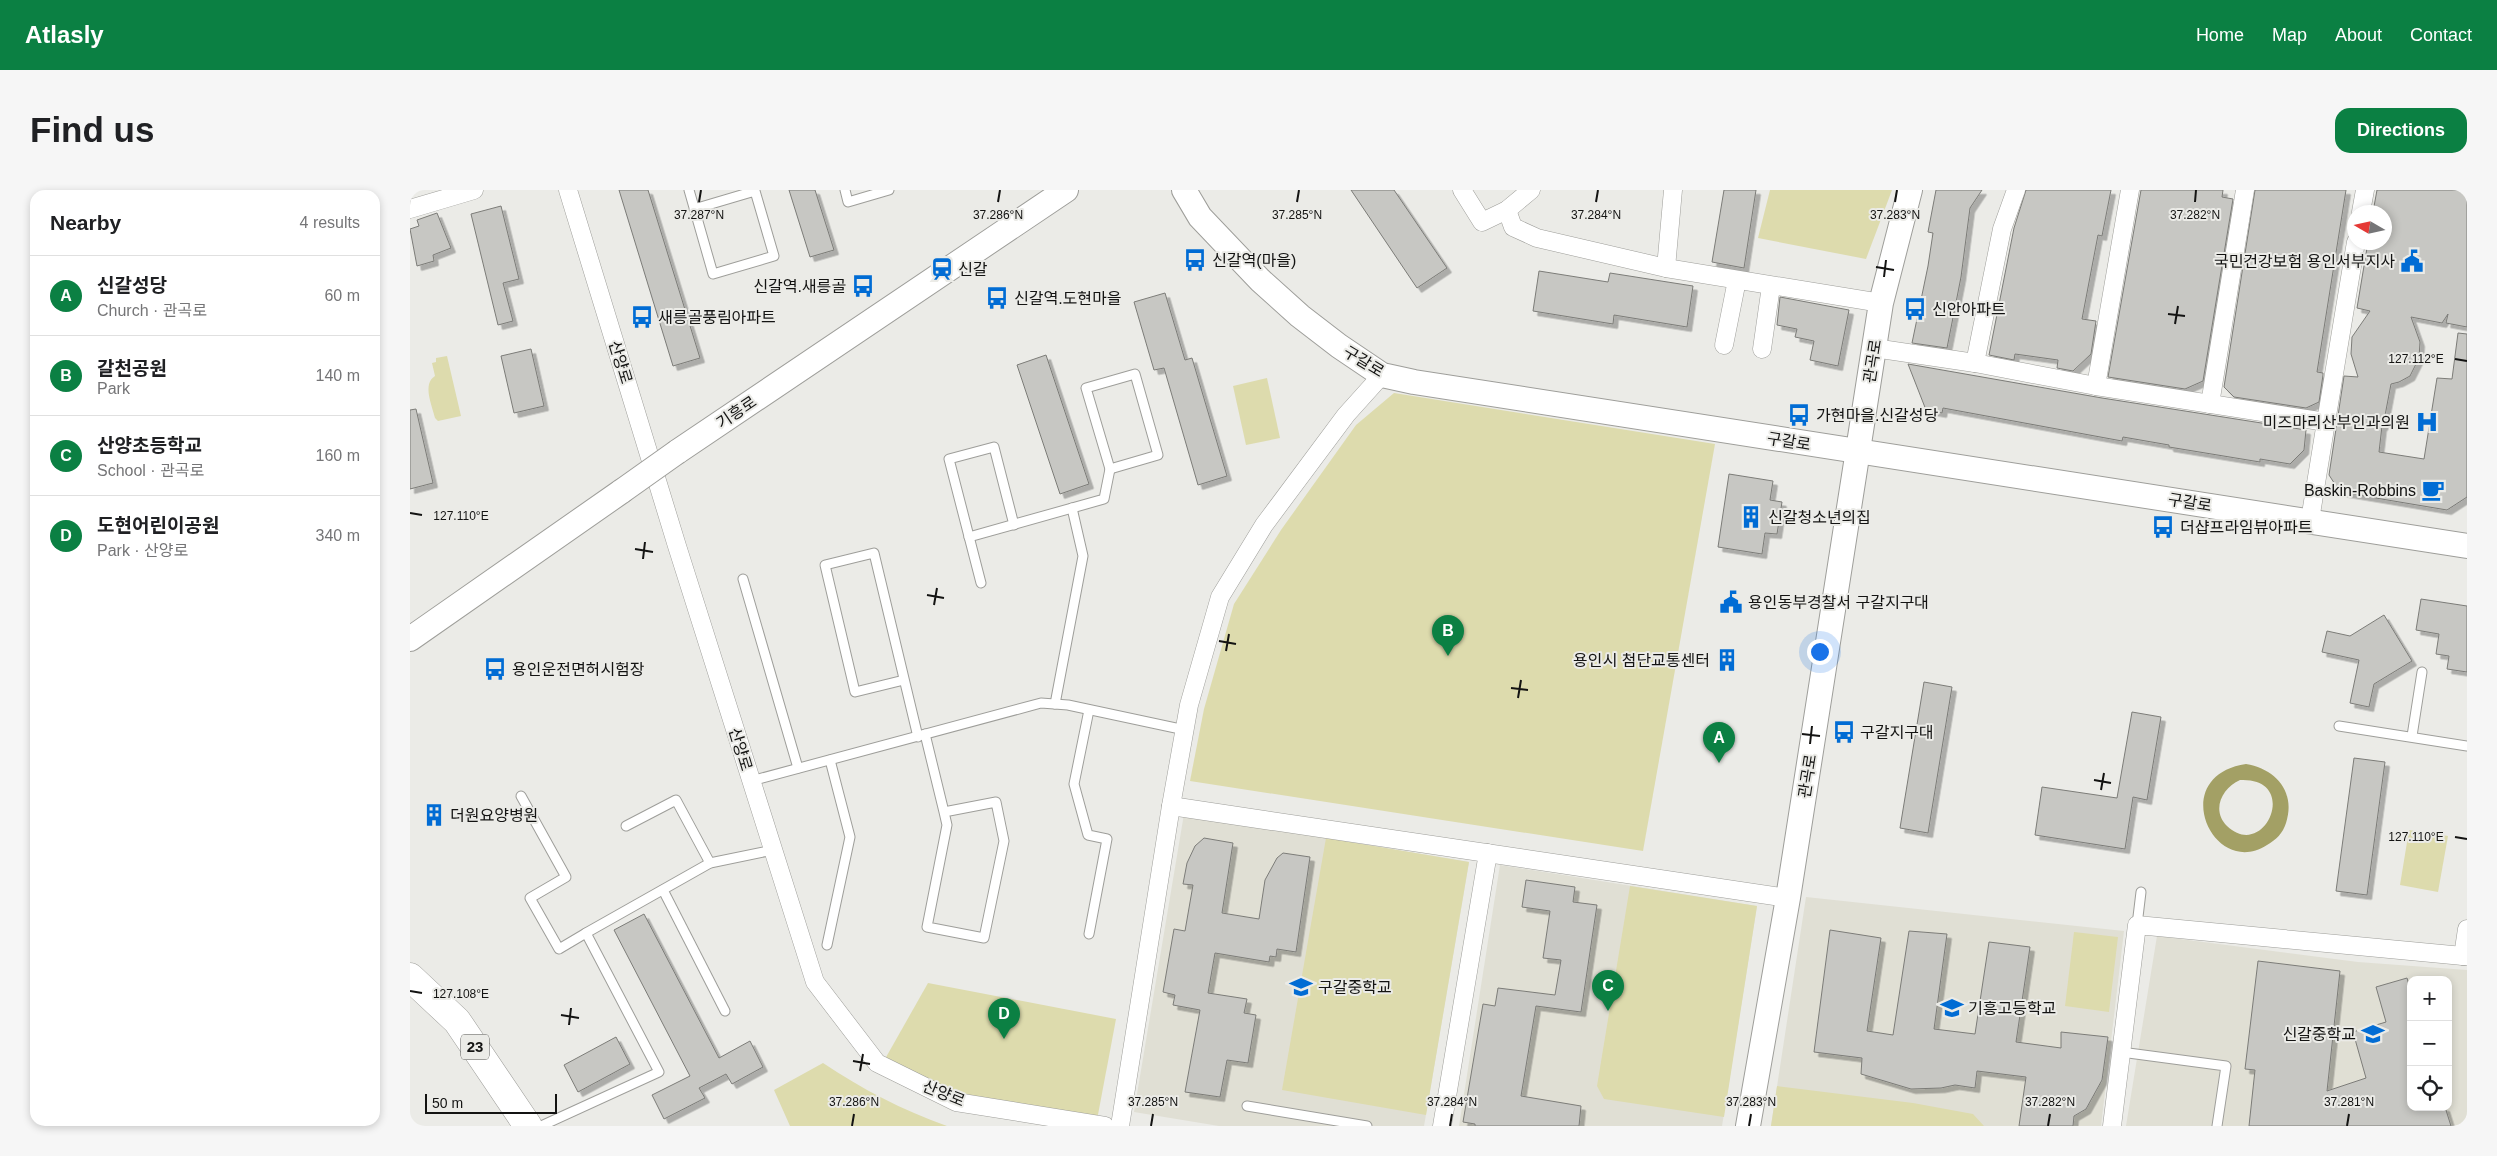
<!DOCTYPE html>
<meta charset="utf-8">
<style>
:root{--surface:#fff;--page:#f6f6f6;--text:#202124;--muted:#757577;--line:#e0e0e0;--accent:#0b8043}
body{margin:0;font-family:Arial,"Noto Sans KR",sans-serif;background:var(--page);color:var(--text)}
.controls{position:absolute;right:15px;bottom:15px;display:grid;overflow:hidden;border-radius:10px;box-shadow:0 2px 8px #0003}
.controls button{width:45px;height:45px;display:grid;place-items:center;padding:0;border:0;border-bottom:1px solid var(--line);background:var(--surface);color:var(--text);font:25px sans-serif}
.compass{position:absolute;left:1937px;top:15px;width:45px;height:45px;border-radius:50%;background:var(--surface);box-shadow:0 2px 8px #0003;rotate:279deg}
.scale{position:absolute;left:15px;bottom:12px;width:132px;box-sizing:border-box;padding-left:5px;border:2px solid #131312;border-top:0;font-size:14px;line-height:18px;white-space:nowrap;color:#131312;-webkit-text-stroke:4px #ebebe7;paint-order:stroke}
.you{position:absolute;left:1409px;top:461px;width:18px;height:18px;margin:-12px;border:4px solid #fff;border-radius:50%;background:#1a73e8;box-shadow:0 0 0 8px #1a73e833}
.badge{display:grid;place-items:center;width:32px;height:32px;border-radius:50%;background:var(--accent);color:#fff;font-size:16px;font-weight:700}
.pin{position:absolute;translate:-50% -41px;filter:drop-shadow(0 1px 2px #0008)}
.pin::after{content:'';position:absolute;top:26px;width:18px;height:15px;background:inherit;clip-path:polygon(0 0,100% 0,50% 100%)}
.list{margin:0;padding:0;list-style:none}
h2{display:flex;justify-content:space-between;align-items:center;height:65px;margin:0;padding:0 20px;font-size:21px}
h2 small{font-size:16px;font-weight:400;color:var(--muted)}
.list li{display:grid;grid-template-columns:32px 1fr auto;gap:15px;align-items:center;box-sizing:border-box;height:80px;padding:0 20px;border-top:1px solid var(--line)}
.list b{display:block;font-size:19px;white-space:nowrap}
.list p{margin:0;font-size:16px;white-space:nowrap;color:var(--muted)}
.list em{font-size:16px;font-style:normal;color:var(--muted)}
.icon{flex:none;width:28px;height:28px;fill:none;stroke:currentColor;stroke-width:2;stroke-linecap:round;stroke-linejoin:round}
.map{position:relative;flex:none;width:2057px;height:936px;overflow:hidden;border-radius:15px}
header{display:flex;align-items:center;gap:30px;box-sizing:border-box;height:70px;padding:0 25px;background:var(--accent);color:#fff}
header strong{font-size:24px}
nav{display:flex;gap:28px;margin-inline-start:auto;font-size:18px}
.intro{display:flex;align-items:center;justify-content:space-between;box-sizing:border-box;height:120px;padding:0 30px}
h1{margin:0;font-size:35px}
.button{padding:12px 22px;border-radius:15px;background:var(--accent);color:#fff;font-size:18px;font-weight:700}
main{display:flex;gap:30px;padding:0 30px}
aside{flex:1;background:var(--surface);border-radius:15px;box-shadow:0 2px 8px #0003}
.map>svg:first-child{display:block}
.built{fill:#e0dfd4;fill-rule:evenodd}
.green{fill:#dddbad}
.water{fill:#a3a065;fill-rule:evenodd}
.building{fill:#c7c7c3;stroke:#7c7c78;filter:url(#shadow)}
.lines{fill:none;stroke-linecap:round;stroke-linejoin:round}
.lane-casing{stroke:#9e9e9a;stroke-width:11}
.street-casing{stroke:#9e9e9a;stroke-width:19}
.secondary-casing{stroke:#9e9e9a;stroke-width:26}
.primary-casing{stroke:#9e9e9a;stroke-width:29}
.lane{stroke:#fff;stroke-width:9}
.street{stroke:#fff;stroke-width:18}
.secondary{stroke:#fff;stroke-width:24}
.primary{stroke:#fff;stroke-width:28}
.secondary-bridge-casing{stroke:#9e9e9a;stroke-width:26;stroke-linecap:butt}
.secondary-bridge{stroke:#fff;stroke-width:24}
.ticks{fill:none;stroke:#131312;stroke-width:2}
.labels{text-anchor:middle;stroke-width:4;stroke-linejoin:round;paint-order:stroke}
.shield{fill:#ebebe7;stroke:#545452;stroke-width:1}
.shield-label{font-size:15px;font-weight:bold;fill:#131312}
.poi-label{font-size:16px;fill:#131312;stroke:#ebebe7;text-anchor:start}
.street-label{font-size:16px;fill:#131312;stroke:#ebebe7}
.ticks-label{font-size:12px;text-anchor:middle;fill:#131312;stroke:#ebebe7;stroke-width:4;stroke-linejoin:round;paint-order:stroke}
</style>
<header>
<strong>Atlasly</strong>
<nav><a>Home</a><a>Map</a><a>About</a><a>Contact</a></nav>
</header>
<div class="intro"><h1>Find us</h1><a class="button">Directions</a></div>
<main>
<aside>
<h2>Nearby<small>4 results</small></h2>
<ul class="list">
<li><span class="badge">A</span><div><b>신갈성당</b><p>Church · 관곡로</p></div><em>60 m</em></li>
<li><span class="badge">B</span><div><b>갈천공원</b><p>Park</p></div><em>140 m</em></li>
<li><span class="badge">C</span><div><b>산양초등학교</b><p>School · 관곡로</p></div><em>160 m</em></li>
<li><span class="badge">D</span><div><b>도현어린이공원</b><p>Park · 산양로</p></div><em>340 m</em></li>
</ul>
</aside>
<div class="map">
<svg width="2057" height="936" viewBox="0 0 2057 936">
<defs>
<filter id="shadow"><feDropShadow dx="4.5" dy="4.5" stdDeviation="0" flood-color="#0004"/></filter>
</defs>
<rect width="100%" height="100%" fill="#ebebe7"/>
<g class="built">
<polygon points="774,624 1059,672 1014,936 809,936 724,922"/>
<polygon points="1090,675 1347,716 1312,936 1049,936"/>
<polygon points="1396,707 1714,741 1691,936 1361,936"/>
<path d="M1747 746 1948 772 2057 780V936H1716ZM2001 790H2038V917H2001Z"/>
</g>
<g class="green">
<polygon points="1360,0 1482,0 1456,69 1348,48"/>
<path d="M37 166 51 226 28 231 25 228C22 215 12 194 25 186L22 173 26 172V168Z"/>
<polygon points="857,188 870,248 836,255 823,196"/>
<polygon points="984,203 1305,254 1233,661 780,591 794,519 824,414 871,340 946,235"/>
<polygon points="1999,640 2038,646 2028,702 1990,695"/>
<polygon points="916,648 1059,672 1016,925 872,900"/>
<polygon points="1220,696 1347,716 1314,927 1194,909 1187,896"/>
<polygon points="1664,742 1708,747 1699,822 1655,816"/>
<polygon points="518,793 706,829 687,930 546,904 475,869"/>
<path d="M413 873C452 899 492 920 537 936H380L364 900Z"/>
<polygon points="1367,896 1503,913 1563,924 1574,936 1361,936"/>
</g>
<path class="water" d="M1836 574C1866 579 1886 602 1876 633 1873 643 1866 650 1857 655 1803 690 1756 586 1836 574ZM1830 590C1891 587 1855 672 1817 636 1801 620 1812 598 1830 590Z"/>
<g class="building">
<polygon points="209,0 238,0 290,168 263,176"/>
<polygon points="379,0 405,0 424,60 400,67"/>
<polygon points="941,0 984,0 1037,78 1007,98"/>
<polygon points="1314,0 1346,0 1334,78 1302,72"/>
<polygon points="1526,0 1572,0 1560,18 1551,87 1537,158 1502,153 1518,76 1523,43 1518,42"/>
<polygon points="1616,0 1701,0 1692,46 1688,45 1672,129 1686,131 1681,164 1663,181 1647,178 1648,170 1605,164 1604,170 1579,165 1604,38"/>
<polygon points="1731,0 1813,0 1812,7 1823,9 1793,191 1775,199 1698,187"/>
<polygon points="1845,0 1936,0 1907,182 1913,183 1913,185 1909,212 1896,218 1824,207 1814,197"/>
<polygon points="1967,0 2057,0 2057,137 2036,133 2038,124 2032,133 2001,127 2010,152 2009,168 2000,186 1989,192 1981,194 1973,236 1972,236 1969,262 2014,269 2027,188 2042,189 2048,143 2057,144 2057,307 2037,320 1930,302 1919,285 1934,186 1948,187 1941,164 1942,147 1960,121 1947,118 1958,52 1974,52 1974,22 1963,22"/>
<polygon points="91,16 109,89 93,93 103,131 88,135 61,24"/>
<polygon points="27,23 41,58 23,65 24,71 7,76 0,39 9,36 7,30"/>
<polygon points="1129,81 1198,92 1200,83 1283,96 1277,137 1204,125 1203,134 1123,121"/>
<polygon points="755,103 775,170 782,168 817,286 788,295 754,178 744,180 724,112"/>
<polygon points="1370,107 1439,120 1428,176 1400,170 1404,151 1385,147 1387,139 1367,135"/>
<polygon points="121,159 134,216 104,223 91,166"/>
<polygon points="636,165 679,294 650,304 607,175"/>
<polygon points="1498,174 1692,208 1896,240 1894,260 1880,274 1850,269 1850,272 1759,257 1759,255 1713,247 1712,251 1533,218 1532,223 1516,220"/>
<polygon points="6,219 23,293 0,299 0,220"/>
<polygon points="1319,284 1363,291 1360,310 1372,312 1367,344 1355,343 1352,364 1308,357"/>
<polygon points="2011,409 2057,416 2057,482 2037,479 2039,466 2026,464 2029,444 2006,440"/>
<polygon points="1974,425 2002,471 1964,494 1959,517 1940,513 1949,470 1912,462 1917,441 1940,446"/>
<polygon points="1514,492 1542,497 1518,643 1490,638"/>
<polygon points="1722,522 1751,527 1737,610 1723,607 1715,659 1625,645 1632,597 1707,608"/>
<polygon points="1944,568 1975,572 1957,705 1926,701"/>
<polygon points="794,648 823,653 812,723 849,729 855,690 867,668 873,663 900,667 886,762 867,759 866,767 860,766 859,772 805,763 798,803 837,809 834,823 846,825 838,873 817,870 810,907 775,902 790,820 763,815 765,805 753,802 764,739 775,741 783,695 773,694 777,673 785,656"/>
<polygon points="1116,690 1165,697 1163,712 1187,715 1171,822 1126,816 1111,906 1171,916 1169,936 1065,936 1065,934 1053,932 1073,814 1085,816 1088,798 1145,805 1151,770 1133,768 1140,721 1112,717"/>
<polygon points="234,724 309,868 340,851 353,877 322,894 316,884 289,898 295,908 254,929 242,905 280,886 204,740"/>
<polygon points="1420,740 1471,748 1457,841 1483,845 1499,741 1537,744 1524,839 1565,844 1579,752 1620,757 1606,852 1651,858 1651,842 1698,847 1692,890 1676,919 1664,926 1663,936 1609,936 1616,887 1567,881 1565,898 1545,895 1531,898 1501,899 1451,884 1452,868 1404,862"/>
<polygon points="1848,771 1930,781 1917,901 1956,888 1943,842 1976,832 1966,797 1997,788 2001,802 2001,917 2035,917 2041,936 1839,936 1845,880 1835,879"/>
<polygon points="206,847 220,874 168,902 154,875"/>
</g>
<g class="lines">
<defs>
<g id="lane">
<polyline points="279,0 303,84 364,66 345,1 284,19"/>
<polyline points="435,0 438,12 479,0"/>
<polygon points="725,184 748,265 700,279 676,198"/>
<polyline points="559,347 694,309 700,279"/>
<polyline points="333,389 388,578"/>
<polyline points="571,393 539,269 584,257 604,335"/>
<polyline points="494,490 445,502 415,375 464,363 508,547"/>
<polyline points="645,514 673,366 662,318"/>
<polyline points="1929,536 2057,556"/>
<polyline points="515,544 534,622 537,635 517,737 574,748 594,651 586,612 534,622"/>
<polyline points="2002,546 2012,482"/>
<polyline points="341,591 631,513 658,515 775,540"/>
<polyline points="111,606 156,687 120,708 149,759 176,743"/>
<polyline points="216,636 266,610 300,673"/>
<polyline points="253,700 315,821"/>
<polyline points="1727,735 1731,702"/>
<polyline points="679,744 697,649 678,645 664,594 679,520"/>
<polyline points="417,755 440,647 420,570"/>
<polyline points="1711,862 1816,876 1807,936"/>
<polyline points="837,916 957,936"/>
<polyline points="131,936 249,882 176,743 300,673 363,660"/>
</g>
<g id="street">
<polyline points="158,0 267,356 405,792 467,873 546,912 695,936"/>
<polyline points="1052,0 1072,32 1097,20 1121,0"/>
<polyline points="1606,0 1592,39 1565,173 1686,196 1916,232 1946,52"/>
<polyline points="0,19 64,0"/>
<polyline points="1097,20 1103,37 1127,48 1256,78 1471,113"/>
<polyline points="1951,22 1955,0"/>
<polyline points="1256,78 1263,0"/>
<polyline points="1314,155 1327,90"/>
<polyline points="1464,158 1565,173"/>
<polyline points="1352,159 1361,96"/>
<polyline points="1686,196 1720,0"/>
<polyline points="1800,214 1835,0"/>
<polyline points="1900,330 1916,232"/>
<polyline points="761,616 1378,708"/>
<polyline points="2057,739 2053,766 2057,766"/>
<polyline points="710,936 761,616 779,515 810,407 854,335 936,225 972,185"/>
<polyline points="1032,936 1078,663"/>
<polyline points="1702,936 1727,735 2053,766"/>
</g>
<g id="secondary">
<polyline points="774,0 790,27 850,90 890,126 929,156 972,185 1004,192 2057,356"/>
<polyline points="267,262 656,0"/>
<polyline points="0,449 212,301"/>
<polyline points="1338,936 1378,708 1471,113 1500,0"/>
</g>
<polyline id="primary" points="0,787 47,831 118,936"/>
</defs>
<use href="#lane" class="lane-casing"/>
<use href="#street" class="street-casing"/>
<use href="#secondary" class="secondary-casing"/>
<use href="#primary" class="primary-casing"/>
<use href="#lane" class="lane"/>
<use href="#street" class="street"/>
<use href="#secondary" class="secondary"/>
<use href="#primary" class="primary"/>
<defs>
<polyline id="secondary-bridge" points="212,301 267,262"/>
</defs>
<use href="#secondary-bridge" class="secondary-bridge-casing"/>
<use href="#secondary-bridge" class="secondary-bridge"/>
</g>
<path class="ticks" d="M289 12 291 0M588 12 590 0M887 12 889 0M1186 12 1188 0M1485 12 1487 0M1785 12 1786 0M1466 77 1484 80M1474 87 1476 70M1758 124 1775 126M1765 134 1768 116M2045 169 2057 171M0 323 12 325M225 359 243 362M233 369 235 352M517 405 534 408M524 415 527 398M809 451 826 454M816 461 819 444M1101 498 1118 500M1108 508 1111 490M1392 544 1410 546M1400 554 1402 536M1684 590 1701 593M1691 600 1694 583M2045 647 2057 649M0 801 12 803M151 825 169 828M159 835 161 818M443 871 460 874M450 881 453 864M442 936 444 924M741 936 743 924M1040 936 1042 924M1339 936 1341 924M1638 936 1640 924M1937 936 1939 924"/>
<defs>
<symbol id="bus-bare" viewBox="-9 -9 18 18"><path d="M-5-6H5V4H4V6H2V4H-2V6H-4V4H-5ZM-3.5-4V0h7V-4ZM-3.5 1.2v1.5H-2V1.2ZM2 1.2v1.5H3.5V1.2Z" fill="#016cd4" stroke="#ebebe7" stroke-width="2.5" paint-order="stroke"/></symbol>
<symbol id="civic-bare" viewBox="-9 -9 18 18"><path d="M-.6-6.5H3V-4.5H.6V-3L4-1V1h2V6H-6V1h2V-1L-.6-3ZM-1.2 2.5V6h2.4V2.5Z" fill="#016cd4" stroke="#ebebe7" stroke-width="2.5" paint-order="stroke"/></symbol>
<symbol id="station-bare" viewBox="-9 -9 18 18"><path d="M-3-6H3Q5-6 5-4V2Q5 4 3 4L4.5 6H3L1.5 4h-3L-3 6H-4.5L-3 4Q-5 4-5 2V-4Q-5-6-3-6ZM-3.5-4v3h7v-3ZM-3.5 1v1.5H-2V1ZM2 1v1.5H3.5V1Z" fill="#016cd4" stroke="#ebebe7" stroke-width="2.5" paint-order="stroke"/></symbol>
<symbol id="hospital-bare" viewBox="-9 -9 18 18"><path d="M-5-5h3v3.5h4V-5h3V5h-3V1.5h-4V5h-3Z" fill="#016cd4" stroke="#ebebe7" stroke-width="2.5" paint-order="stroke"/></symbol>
<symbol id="cafe-bare" viewBox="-9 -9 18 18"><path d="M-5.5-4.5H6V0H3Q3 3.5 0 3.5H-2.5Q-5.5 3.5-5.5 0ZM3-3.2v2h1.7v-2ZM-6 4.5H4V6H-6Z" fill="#016cd4" stroke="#ebebe7" stroke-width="2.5" paint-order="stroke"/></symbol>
<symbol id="building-bare" viewBox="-9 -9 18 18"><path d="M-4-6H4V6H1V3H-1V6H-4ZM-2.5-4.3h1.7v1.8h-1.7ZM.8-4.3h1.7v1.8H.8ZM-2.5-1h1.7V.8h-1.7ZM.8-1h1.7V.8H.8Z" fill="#016cd4" stroke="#ebebe7" stroke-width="2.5" paint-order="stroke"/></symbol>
<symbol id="school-bare" viewBox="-9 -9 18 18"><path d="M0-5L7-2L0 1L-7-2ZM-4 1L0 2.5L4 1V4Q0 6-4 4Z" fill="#016cd4" stroke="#ebebe7" stroke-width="2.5" paint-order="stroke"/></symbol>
</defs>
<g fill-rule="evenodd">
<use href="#bus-bare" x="769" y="54" width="32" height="32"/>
<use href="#civic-bare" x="1986" y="55" width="32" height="32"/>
<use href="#station-bare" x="516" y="63" width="32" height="32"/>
<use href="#bus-bare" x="437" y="80" width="32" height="32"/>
<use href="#bus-bare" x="571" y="92" width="32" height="32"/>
<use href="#bus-bare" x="1489" y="103" width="32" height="32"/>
<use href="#bus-bare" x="216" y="111" width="32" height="32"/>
<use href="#bus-bare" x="1373" y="209" width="32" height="32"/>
<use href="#hospital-bare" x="2001" y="216" width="32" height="32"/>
<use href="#cafe-bare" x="2007" y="284" width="32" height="32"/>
<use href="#building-bare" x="1325" y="311" width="32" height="32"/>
<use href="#bus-bare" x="1737" y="321" width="32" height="32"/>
<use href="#civic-bare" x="1305" y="396" width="32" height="32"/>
<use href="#building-bare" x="1301" y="454" width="32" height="32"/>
<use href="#bus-bare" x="69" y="463" width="32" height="32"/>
<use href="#bus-bare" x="1418" y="526" width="32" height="32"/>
<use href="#building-bare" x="8" y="609" width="32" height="32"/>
<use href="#school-bare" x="875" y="781" width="32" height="32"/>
<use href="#school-bare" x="1526" y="802" width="32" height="32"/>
<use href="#school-bare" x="1947" y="828" width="32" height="32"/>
</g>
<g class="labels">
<rect class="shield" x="51" y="844.5" width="28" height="25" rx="4"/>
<g class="shield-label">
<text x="65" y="862">23</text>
</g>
<g class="poi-label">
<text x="802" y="76">신갈역(마을)</text>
<text x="1985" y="77" text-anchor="end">국민건강보험 용인서부지사</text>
<text x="548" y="85">신갈</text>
<text x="436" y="102" text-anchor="end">신갈역.새릉골</text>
<text x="604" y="114">신갈역.도현마을</text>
<text x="1522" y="125">신안아파트</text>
<text x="248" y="133">새릉골풍림아파트</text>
<text x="1406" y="231">가현마을.신갈성당</text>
<text x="2000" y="238" text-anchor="end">미즈마리산부인과의원</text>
<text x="2006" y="306" text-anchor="end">Baskin-Robbins</text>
<text x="1358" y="333">신갈청소년의집</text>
<text x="1770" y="343">더샵프라임뷰아파트</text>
<text x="1338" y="418">용인동부경찰서 구갈지구대</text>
<text x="1300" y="476" text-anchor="end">용인시 첨단교통센터</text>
<text x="102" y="485">용인운전면허시험장</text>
<text x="1450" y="548">구갈지구대</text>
<text x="40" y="631">더원요양병원</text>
<text x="908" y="803">구갈중학교</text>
<text x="1558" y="824">기흥고등학교</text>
<text x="1946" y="850" text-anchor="end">신갈중학교</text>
</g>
<g class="street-label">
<text transform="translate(954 171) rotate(31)" y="6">구갈로</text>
<text transform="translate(1462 171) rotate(-81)" y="6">관곡로</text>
<text transform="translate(211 172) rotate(73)" y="6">산양로</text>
<text transform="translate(326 222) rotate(-34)" y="6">기흥로</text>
<text transform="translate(1379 251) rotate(9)" y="6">구갈로</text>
<text transform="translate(1780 312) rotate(9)" y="6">구갈로</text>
<text transform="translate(331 559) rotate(73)" y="6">산양로</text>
<text transform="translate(1397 586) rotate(-81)" y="6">관곡로</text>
<text transform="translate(534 903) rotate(22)" y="6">산양로</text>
</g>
</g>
<g class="ticks-label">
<text x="289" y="29">37.287°N</text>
<text x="588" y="29">37.286°N</text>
<text x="887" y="29">37.285°N</text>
<text x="1186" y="29">37.284°N</text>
<text x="1485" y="29">37.283°N</text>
<text x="1785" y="29">37.282°N</text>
<text x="2006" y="173">127.112°E</text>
<text x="51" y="330">127.110°E</text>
<text x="2006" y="651">127.110°E</text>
<text x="51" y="808">127.108°E</text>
<text x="444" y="916">37.286°N</text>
<text x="743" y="916">37.285°N</text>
<text x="1042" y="916">37.284°N</text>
<text x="1341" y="916">37.283°N</text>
<text x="1640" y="916">37.282°N</text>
<text x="1939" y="916">37.281°N</text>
</g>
</svg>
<div class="controls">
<button>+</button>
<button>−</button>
<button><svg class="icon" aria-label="locate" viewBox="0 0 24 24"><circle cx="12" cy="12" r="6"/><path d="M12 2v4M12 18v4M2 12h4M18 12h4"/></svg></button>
</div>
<svg class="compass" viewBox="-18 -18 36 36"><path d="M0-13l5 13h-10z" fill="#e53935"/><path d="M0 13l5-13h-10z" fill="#757577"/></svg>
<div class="scale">50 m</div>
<div class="you"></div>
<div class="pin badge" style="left:1309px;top:573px">A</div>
<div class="pin badge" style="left:1038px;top:466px">B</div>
<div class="pin badge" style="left:1198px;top:821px">C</div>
<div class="pin badge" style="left:594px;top:849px">D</div>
</div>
</main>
